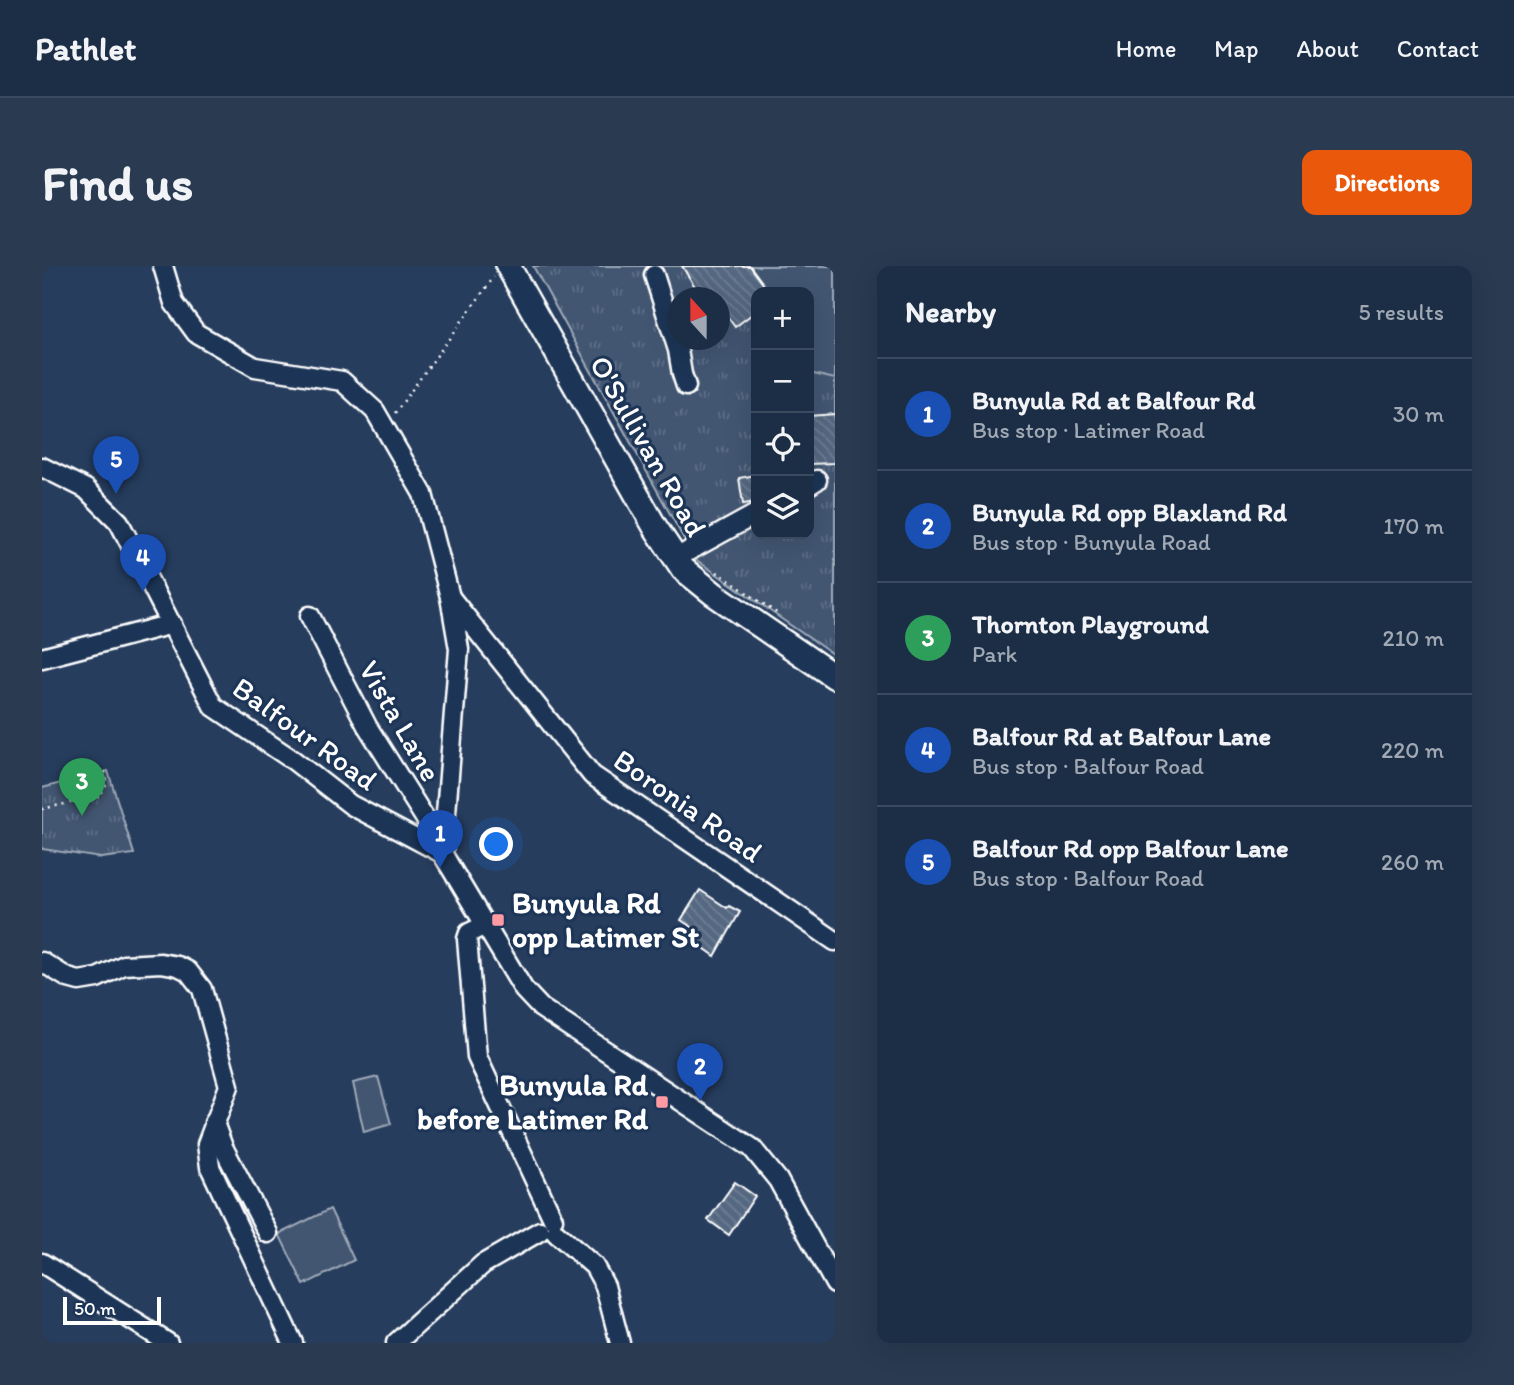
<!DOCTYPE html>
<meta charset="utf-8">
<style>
:root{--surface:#1c2e46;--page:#293a51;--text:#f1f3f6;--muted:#a0a8b3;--line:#3a4a5f;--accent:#ea580c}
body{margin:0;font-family:Itim,sans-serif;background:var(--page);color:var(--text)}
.controls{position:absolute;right:21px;top:21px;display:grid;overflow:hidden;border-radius:14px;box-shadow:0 7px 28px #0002}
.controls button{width:63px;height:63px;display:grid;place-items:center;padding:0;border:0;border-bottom:2px solid var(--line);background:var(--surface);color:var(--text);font:35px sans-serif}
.compass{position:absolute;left:625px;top:21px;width:63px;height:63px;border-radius:50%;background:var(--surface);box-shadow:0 7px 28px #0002;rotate:339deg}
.scale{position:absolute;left:21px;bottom:18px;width:98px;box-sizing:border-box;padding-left:7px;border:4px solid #fff;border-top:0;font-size:19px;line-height:24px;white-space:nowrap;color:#fff;-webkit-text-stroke:5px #1d3557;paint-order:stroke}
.you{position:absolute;left:455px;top:579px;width:24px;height:24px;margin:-18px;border:5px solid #fff;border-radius:50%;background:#1a73e8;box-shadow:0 0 0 10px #1a73e833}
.badge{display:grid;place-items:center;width:46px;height:46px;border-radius:50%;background:var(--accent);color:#fff;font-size:23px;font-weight:700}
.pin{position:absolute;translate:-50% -58px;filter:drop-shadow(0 2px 4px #0008)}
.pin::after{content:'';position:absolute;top:37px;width:24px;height:21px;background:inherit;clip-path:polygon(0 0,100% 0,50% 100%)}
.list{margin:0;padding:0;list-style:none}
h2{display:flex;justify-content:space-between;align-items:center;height:91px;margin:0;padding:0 28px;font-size:30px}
h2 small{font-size:23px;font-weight:400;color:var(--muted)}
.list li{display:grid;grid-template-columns:46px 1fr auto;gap:21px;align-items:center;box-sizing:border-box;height:112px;padding:0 28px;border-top:2px solid var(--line)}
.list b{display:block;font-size:26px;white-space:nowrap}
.list p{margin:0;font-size:23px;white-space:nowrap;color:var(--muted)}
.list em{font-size:23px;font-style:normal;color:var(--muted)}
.icon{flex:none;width:38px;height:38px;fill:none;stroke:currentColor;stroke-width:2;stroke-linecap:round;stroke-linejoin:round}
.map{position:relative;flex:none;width:793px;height:1077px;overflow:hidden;border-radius:14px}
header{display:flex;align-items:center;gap:42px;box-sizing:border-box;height:98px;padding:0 35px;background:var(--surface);border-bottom:2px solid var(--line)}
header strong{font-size:33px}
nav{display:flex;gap:38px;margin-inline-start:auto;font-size:24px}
.intro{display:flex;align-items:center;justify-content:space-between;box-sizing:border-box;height:168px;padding:0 42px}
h1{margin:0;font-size:49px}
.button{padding:18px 32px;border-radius:14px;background:var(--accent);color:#fff;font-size:24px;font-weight:700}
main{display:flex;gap:42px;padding:0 42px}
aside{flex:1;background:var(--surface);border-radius:14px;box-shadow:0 7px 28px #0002}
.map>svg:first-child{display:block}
.grass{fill:url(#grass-tufts);stroke:#a0aab8;stroke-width:2;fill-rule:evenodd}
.pitch{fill:#425672;stroke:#a0aab8;stroke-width:2}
.building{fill:url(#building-back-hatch);stroke:#fff;stroke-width:2}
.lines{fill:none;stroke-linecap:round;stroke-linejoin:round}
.minor-casing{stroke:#fff;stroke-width:23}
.major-casing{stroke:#fff;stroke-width:28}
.path{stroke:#fff;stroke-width:2.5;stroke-dasharray:2 5;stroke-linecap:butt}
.minor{stroke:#1d3557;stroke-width:18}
.major{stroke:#1d3557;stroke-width:23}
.poi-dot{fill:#ff9aa2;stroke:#1d3557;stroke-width:2.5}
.labels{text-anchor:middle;stroke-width:6;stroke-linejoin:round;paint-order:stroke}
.street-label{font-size:30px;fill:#fff;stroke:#1d3557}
.poi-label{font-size:30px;font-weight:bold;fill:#fff;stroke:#1d3557;text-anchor:start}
</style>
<header>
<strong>Pathlet</strong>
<nav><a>Home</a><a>Map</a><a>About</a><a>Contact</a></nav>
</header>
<div class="intro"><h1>Find us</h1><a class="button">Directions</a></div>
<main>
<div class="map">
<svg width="793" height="1077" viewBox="0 0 793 1077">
<defs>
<pattern id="grass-tufts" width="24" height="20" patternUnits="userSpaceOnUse" patternTransform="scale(1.75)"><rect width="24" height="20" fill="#425672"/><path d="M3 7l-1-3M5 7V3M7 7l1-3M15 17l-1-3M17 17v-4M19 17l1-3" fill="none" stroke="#5e6f87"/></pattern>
<pattern id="building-back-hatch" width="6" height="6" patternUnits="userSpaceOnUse" patternTransform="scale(1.75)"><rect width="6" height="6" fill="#556781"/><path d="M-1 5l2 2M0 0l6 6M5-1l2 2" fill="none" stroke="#6e7e94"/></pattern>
</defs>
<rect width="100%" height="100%" fill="#263d5e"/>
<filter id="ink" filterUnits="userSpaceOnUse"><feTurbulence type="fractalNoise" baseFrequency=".0143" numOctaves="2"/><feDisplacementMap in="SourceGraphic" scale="14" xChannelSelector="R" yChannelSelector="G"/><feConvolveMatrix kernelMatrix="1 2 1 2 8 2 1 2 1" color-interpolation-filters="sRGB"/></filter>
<g filter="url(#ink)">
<g class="grass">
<path d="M491 0H793V390L653 293ZM714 26H767V268H714ZM636 32H678V74H636Z"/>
<polygon points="66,505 92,588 59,592 0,583 0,522"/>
</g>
<g class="pitch">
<polygon points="708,0 793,0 793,113 767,107 767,26 727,26"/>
<polygon points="336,811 349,858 322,866 311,817"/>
<polygon points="288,943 312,994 262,1019 237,968"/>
</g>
<g class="building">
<polygon points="640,0 708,0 727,26 714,26 714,45 693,61 685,50 677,56 677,32 660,32"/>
<polygon points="793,148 793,197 767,198 767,150"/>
<polygon points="714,209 714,236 701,238 697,212"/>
<polygon points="658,624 685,642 687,640 698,646 673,690 656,678 660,668 639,654"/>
<polygon points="693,916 713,930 687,969 666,954"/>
</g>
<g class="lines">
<defs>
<g id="minor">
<polyline points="121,0 132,37 154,67 213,101 300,115 333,145 381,228 408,331 417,383 401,585"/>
<polyline points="612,9 636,84 640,108 644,120"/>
<polyline points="0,201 44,223 77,256 171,440 251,494 309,539 400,587"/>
<polyline points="767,219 775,214"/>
<polyline points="634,292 714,248"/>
<polyline points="408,331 550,509 793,675"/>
<polyline points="268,350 325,460 386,557 400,587 482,724 499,742 710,882 736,914 793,1018"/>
<polyline points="0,392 130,358"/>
<polyline points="443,659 427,667 425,673 435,791 511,953"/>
<polyline points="0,696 26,712 37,715 55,712 82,699 119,697 136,700 146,705 160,723 187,820 165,878 168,901 251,1077"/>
<polyline points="172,857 181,881 226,967"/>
<polyline points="514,967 552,1000 563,1020 578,1077"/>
<polyline points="0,997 126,1077"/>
<polyline points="354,1077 441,998 498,965"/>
</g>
<polyline id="major" points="466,0 613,261 641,303 672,328 793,411"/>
</defs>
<use href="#minor" class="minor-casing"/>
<use href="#major" class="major-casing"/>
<g class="path">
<polyline points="353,147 452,11"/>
<polyline points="675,306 736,348"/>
<polyline points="0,543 58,530 65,517 62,503"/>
</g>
<use href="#minor" class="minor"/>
<use href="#major" class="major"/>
</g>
</g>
<g class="poi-dot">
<rect x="449" y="647" width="14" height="14" rx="3.5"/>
<rect x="613" y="829" width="14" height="14" rx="3.5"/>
</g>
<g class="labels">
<g class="street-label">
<text transform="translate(606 180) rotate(60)" y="10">O'Sullivan Road</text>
<text transform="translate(358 455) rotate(60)" y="10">Vista Lane</text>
<text transform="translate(263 468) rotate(36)" y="10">Balfour Road</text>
<text transform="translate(646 540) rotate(35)" y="10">Boronia Road</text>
</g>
<g class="poi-label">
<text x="470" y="647">Bunyula Rd<tspan x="470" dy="34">opp Latimer St</tspan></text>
<text x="606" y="829" text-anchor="end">Bunyula Rd<tspan x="606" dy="34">before Latimer Rd</tspan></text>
</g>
</g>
</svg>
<div class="controls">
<button>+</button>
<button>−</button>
<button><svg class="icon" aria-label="locate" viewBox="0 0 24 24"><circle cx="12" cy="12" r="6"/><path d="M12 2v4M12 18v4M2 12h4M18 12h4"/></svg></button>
<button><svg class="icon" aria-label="layers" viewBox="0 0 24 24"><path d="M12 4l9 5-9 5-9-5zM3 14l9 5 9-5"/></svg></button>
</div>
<svg class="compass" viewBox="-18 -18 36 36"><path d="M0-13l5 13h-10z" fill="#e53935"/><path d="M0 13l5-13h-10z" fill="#a0a8b3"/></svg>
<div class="scale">50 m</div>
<div class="you"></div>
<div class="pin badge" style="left:398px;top:602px;background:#1a4fb4">1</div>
<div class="pin badge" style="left:658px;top:835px;background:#1a4fb4">2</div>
<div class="pin badge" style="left:40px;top:550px;background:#2e9e5b">3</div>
<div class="pin badge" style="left:101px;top:326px;background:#1a4fb4">4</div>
<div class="pin badge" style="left:74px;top:228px;background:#1a4fb4">5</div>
</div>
<aside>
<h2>Nearby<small>5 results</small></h2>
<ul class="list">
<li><span class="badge" style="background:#1a4fb4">1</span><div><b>Bunyula Rd at Balfour Rd</b><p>Bus stop · Latimer Road</p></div><em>30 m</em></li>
<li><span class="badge" style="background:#1a4fb4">2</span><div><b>Bunyula Rd opp Blaxland Rd</b><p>Bus stop · Bunyula Road</p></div><em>170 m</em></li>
<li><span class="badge" style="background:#2e9e5b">3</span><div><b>Thornton Playground</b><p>Park</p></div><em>210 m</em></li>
<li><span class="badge" style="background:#1a4fb4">4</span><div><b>Balfour Rd at Balfour Lane</b><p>Bus stop · Balfour Road</p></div><em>220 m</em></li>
<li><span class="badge" style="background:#1a4fb4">5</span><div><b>Balfour Rd opp Balfour Lane</b><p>Bus stop · Balfour Road</p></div><em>260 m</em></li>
</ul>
</aside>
</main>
